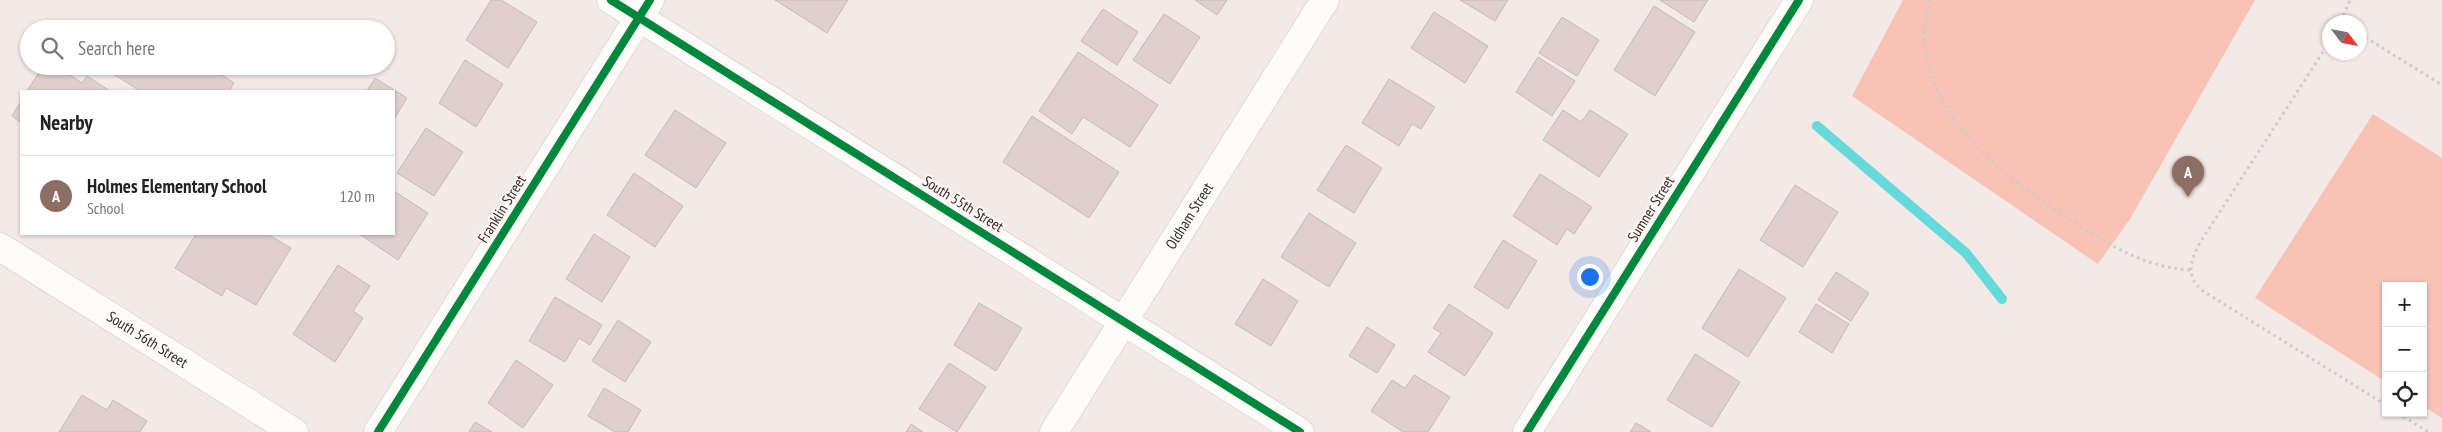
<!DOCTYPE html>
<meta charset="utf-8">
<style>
:root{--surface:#fff;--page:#f2f2f2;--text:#222;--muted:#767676;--line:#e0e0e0;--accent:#0b8043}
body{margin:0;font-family:"PT Sans Narrow",sans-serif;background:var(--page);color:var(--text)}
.controls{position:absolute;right:15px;bottom:15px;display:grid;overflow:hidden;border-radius:0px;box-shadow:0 1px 4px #0004}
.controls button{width:45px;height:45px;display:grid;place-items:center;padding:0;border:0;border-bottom:1px solid var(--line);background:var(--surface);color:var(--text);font:25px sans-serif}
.compass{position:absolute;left:2322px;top:15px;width:45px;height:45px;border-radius:50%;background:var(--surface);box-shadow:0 1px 4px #0004;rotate:122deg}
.you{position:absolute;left:1589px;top:276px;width:18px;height:18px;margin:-12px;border:4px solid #fff;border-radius:50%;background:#1a73e8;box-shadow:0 0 0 8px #1a73e833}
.badge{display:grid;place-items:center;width:32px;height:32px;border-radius:50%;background:var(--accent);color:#fff;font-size:16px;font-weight:700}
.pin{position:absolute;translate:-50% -41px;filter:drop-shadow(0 1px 2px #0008)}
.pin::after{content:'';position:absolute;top:26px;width:18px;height:15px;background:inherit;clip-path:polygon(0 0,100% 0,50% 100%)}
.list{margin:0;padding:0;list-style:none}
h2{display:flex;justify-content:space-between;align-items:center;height:65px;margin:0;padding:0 20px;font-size:21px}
h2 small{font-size:16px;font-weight:400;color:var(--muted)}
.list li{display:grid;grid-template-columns:32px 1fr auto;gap:15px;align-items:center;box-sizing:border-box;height:80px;padding:0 20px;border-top:1px solid var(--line)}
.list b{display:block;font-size:19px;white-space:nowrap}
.list p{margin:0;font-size:16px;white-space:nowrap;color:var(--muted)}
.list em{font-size:16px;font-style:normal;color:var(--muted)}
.icon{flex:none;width:28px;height:28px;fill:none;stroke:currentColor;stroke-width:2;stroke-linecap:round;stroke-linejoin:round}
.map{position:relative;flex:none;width:2442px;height:432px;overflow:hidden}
.search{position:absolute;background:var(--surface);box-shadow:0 1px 4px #0004;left:20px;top:20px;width:375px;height:55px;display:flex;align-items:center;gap:12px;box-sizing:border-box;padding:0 18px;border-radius:28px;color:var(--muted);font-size:19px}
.panel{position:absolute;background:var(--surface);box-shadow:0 1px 4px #0004;left:20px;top:90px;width:375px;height:145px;border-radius:0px}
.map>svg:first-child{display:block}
.green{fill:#f8c2b4}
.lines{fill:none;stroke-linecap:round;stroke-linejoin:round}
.stream{stroke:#66dadb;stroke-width:10}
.building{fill:#e0cfcc;stroke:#c4bbb9}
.minor-casing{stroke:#cec7c4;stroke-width:29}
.major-casing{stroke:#cec7c4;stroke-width:29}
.path{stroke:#cecbca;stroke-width:3;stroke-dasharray:2.5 4;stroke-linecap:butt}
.minor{stroke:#fdfcfb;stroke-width:28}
.major{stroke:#fdfcfb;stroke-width:28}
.cycleway-casing{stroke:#fef6f3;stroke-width:11}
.cycleway{stroke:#00873e;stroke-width:8}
.labels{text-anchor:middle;stroke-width:4;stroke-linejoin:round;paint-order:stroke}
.street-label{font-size:15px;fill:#312a28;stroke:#fef6f3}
</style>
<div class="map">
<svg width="2442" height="432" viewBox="0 0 2442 432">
<rect width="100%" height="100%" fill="#f3e9e6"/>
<g class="green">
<polygon points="1903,0 2255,0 2130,219 2098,264 1852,96"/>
<polygon points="2373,114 2442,158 2442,418 2423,406 2423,286 2386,286 2386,382 2255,298"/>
</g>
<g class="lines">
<polyline class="stream" points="1817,126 1966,253 2002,299"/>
</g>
<g class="building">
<polygon points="491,0 501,0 537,22 508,68 466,40"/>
<polygon points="775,0 848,0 827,33"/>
<polygon points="1195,0 1227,0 1217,15"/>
<polygon points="1460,0 1508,0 1495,21"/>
<polygon points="1660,0 1708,0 1694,22"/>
<polygon points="1654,6 1695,32 1655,96 1614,70"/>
<polygon points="1103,9 1138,32 1117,65 1081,41"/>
<polygon points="1434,12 1488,46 1465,83 1411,48"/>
<polygon points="1164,14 1200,37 1170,84 1133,60"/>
<polygon points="1562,17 1599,40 1577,76 1539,53"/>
<polygon points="1078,52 1158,105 1130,147 1083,117 1072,134 1039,111"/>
<polygon points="1538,57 1575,81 1552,116 1516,92"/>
<polygon points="465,60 503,84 476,127 439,103"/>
<polygon points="43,66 56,66 82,83 87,76 110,91 27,91"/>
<polygon points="116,66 208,66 234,83 229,91 140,91 112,73"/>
<polygon points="375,78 407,98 394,119 394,91 367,91"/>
<polygon points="1389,79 1435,107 1421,129 1412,124 1399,146 1362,123"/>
<polygon points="21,101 21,123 12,116"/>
<polygon points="675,110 726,143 696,188 645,155"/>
<polygon points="1563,110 1581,122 1590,110 1628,134 1599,177 1543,140"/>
<polygon points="1032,116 1119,172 1089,218 1003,162"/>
<polygon points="426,128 463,152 434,196 397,173"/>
<polygon points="1346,145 1382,168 1354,213 1317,190"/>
<polygon points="634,173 683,206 655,247 607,215"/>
<polygon points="1540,174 1592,207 1574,234 1567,229 1557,245 1513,216"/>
<polygon points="1795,185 1838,212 1803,267 1760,240"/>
<polygon points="394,191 428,213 398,260 359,234 394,234"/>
<polygon points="1309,213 1356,243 1329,287 1281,257"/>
<polygon points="196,234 267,234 291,248 256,305 226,288 222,296 175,268"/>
<polygon points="594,234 630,257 602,302 566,279"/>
<polygon points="1503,240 1537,261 1508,309 1474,287"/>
<polygon points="338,265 370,286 353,311 363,318 335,362 293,334"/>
<polygon points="1739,269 1786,298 1748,357 1702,328"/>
<polygon points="1836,272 1869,293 1851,321 1818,300"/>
<polygon points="1263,279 1298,301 1271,346 1235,324"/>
<polygon points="555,297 602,325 590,345 579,338 565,362 529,341"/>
<polygon points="979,303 1022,328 996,371 954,345"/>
<polygon points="1449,304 1493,333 1465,376 1428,352 1441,333 1433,328"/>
<polygon points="1816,304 1849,324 1832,353 1799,332"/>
<polygon points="618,320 651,342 625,382 592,361"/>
<polygon points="1367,327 1395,345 1377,373 1349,356"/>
<polygon points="1695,354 1740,382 1712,427 1667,400"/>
<polygon points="516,360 553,385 523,428 488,403"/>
<polygon points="949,363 986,387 957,432 919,409"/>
<polygon points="1414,375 1450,397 1428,432 1403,432 1371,411 1392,380 1405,388"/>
<polygon points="604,388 641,410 628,432 615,432 588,416"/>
<polygon points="82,395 107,410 113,400 147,421 140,432 59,432"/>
<polygon points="475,422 492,432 469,432"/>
<polygon points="1636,423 1651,432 1630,432"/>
<polygon points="911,424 923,432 906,432"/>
</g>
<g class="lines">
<defs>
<g id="minor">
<polyline points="611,0 1300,432"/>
<polyline points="378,432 650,0"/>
<path id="s1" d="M1054 432 1325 0"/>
<polyline points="1527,432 1799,0"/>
</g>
<g id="major">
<path id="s2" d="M0 247 294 432"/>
</g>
</defs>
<use href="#minor" class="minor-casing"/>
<use href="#major" class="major-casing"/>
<g class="path">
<path d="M1930 0C1928 11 1925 22 1924 33 1923 43 1926 54 1928 63 1947 135 2011 181 2069 219 2108 244 2143 267 2190 270"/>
<polyline points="2343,22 2344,14 2350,0"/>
<polyline points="2360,34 2442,85"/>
<path d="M2330 41 2201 241C2191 259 2184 276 2203 291L2386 405"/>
<polyline points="2398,413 2428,432"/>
</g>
<use href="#minor" class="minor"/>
<use href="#major" class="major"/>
<defs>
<g id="cycleway">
<polyline points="611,0 1300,432"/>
<polyline points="378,432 650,0"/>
<polyline points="1527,432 1799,0"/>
</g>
</defs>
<use href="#cycleway" class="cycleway-casing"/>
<use href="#cycleway" class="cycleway"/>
</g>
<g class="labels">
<g class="street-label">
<text transform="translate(963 204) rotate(32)" y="5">South 55th Street</text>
<text transform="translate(502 209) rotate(-58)" y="5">Franklin Street</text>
<text transform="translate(1651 209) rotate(-58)" y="5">Sumner Street</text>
<text dy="5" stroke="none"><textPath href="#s1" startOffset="255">Oldham Street</textPath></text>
<text dy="5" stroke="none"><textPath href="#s2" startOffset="174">South 56th Street</textPath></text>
</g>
</g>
</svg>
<div class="controls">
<button>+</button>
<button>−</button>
<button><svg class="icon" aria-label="locate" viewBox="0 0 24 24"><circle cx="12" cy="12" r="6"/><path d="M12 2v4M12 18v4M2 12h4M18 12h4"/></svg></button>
</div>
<svg class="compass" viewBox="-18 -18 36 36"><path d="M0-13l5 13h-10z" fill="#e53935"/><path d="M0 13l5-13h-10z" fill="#767676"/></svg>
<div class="you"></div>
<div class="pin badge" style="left:2188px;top:197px;background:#8d6e63">A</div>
<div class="search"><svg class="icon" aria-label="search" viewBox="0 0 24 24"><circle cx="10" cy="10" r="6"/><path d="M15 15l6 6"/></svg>Search here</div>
<section class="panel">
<h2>Nearby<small></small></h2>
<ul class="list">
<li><span class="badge" style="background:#8d6e63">A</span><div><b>Holmes Elementary School</b><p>School</p></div><em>120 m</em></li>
</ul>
</section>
</div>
